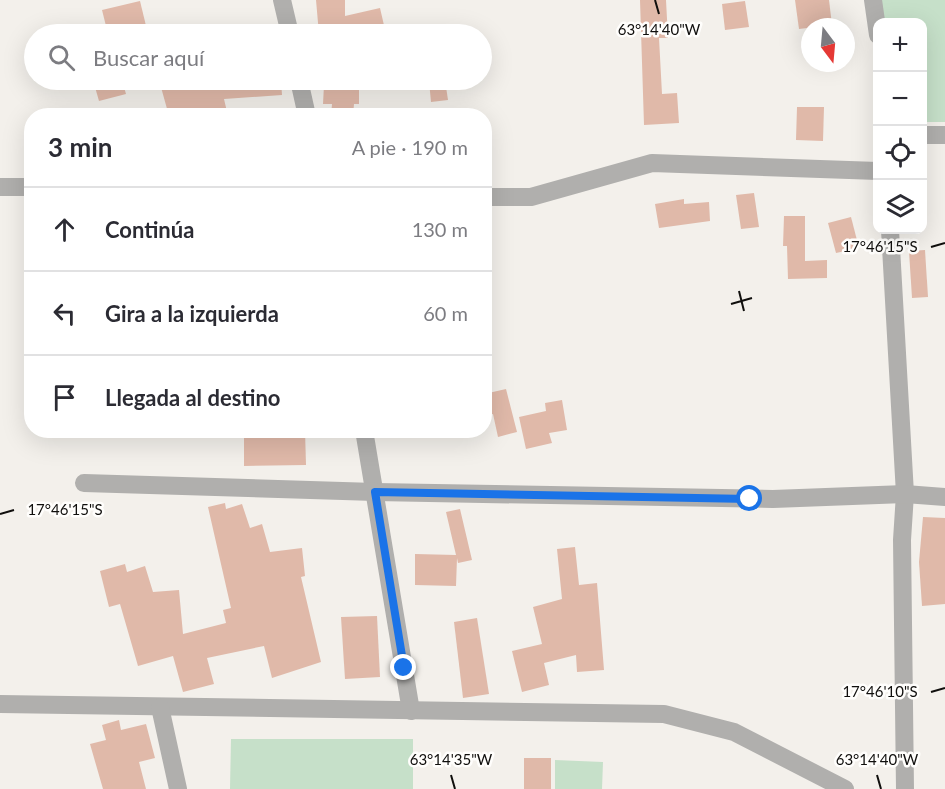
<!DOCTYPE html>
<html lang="es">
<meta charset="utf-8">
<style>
:root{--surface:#fff;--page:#f7f7f7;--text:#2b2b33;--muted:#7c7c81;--line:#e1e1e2}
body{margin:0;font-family:Lato,sans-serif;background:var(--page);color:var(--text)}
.controls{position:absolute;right:18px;top:18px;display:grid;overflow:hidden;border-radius:12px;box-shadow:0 6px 24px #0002}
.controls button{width:54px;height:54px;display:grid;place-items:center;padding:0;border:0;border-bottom:2px solid var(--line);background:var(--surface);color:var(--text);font:30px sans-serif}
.compass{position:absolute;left:801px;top:18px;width:54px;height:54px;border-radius:50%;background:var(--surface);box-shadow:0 6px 24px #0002;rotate:164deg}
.stop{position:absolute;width:18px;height:18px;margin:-14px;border:4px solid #1a73e8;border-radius:50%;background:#fff}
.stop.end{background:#1a73e8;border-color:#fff;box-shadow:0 2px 6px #0008}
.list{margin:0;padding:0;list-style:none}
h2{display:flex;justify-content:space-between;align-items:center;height:78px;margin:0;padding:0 24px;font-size:26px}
h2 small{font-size:20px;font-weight:400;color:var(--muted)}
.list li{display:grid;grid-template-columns:39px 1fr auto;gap:18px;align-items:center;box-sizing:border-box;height:84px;padding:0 24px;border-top:2px solid var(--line)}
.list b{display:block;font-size:22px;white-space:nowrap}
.list em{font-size:20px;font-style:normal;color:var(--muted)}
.icon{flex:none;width:33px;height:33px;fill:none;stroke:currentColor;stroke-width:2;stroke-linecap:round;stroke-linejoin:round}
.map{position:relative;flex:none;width:945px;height:789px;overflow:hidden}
.search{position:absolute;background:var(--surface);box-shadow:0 6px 24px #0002;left:24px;top:24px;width:468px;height:66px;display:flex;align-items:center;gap:15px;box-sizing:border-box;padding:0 21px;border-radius:33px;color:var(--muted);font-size:22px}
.panel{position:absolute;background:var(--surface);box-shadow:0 6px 24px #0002;left:24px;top:108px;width:468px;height:330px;border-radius:24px}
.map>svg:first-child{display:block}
.green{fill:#c6e0c9}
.building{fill:#e0b9a9}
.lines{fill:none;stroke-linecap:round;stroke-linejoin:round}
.minor{stroke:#b0afad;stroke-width:18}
.route{stroke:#1a73e8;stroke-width:8}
.ticks{fill:none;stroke:#100f0d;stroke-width:2}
.ticks-label{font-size:15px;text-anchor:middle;fill:#100f0d;stroke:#fffefc;stroke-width:5;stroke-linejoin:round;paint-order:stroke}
</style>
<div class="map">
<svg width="945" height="789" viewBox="0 0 945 789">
<rect width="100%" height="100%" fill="#f3f0eb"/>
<g class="green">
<polygon points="878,0 945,0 945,122 923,122 922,22 881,22"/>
<polygon points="231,739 413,739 413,789 230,789"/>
<polygon points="555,760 603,762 602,789 555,789"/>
</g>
<g class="building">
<polygon points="316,0 345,0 345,16 380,8 386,34 319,34"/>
<polygon points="640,0 666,0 668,38 659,38 662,94 677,93 679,123 644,125"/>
<polygon points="795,0 829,0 832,25 799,29"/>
<polygon points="140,1 148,34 108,34 102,10"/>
<polygon points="745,1 749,27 725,30 722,4"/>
<polygon points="93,80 122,80 126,94 99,101"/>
<polygon points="159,80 198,80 199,84 214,80 281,80 282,95 224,99 228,116 169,116"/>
<polygon points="445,80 448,100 431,102 429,81"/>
<polygon points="324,85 359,86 359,104 354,104 353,116 331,116 332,104 323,104"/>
<polygon points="797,107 824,107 823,141 796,140"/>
<polygon points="754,193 759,227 741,229 736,195"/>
<polygon points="684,199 684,204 709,202 710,221 659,228 655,204"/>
<polygon points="784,216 805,216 805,261 827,260 827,278 788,279 787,246 783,246"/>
<polygon points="851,217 859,248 836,253 828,223"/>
<polygon points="925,250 928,297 912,298 909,251"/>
<polygon points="506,389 517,432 498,437 493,414 484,416 484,394"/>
<polygon points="562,400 567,430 549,433 552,443 526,449 519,417 546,411 545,403"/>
<polygon points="244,430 305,430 306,465 244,466"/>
<polygon points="225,503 226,509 242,504 250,528 262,524 270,552 302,548 305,576 301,577 321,662 272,678 264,646 207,658 214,684 183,692 173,656 138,666 120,604 109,607 100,571 125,564 127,572 145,566 153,592 179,590 183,634 226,623 223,610 231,608 208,507"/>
<polygon points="460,509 472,560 458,563 457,558 456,586 415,585 415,554 456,555 446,512"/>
<polygon points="923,517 945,518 945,604 922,606 919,562"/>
<polygon points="575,547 579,585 597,583 604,670 577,672 576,655 544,663 549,685 522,692 512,651 542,644 533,607 562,599 557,549"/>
<polygon points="377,616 380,677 345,679 341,617"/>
<polygon points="477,618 489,694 463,698 454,622"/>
<polygon points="119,720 121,730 146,724 155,758 139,762 146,789 103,789 90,744 106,740 102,725"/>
<rect x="524" y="758" width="27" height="31"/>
</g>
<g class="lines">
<g class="minor">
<polyline points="282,0 290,34"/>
<polyline points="873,0 878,35"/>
<polyline points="299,80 307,116"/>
<polyline points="922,135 945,135"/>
<polyline points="0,187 32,187"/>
<polyline points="484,197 531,197 652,163 878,171"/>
<polyline points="890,230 905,494 902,540 905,789"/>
<polyline points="364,430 411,711"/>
<polyline points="84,483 375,492 773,499 905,494 945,497"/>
<polyline points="0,704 664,714 734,732 845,789"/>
<polyline points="160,707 178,789"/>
</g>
</g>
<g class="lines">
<polyline class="route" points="404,668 375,492 750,499"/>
</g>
<path class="ticks" d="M655 0 659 14M931 247 945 243M739 291 744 311M731 304 752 298M0 514 14 510M931 692 945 688M451 775 455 789M877 775 881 789"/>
<g class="ticks-label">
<text x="659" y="35">63°14'40"W</text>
<text x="880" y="252">17°46'15"S</text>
<text x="65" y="515">17°46'15"S</text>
<text x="880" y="697">17°46'10"S</text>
<text x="451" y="765">63°14'35"W</text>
<text x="877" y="765">63°14'40"W</text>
</g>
</svg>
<div class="controls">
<button>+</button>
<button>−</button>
<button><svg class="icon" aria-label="locate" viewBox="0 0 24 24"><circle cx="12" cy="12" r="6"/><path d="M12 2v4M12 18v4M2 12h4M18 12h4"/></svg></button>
<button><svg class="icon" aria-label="layers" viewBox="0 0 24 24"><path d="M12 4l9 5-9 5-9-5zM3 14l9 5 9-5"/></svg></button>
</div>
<svg class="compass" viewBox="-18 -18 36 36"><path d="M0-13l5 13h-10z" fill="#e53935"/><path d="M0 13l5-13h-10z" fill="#7c7c81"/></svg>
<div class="stop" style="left:750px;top:499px"></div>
<div class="stop end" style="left:404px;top:668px"></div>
<div class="search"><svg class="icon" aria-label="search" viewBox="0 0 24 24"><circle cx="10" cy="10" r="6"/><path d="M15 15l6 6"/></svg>Buscar aquí</div>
<section class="panel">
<h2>3 min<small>A pie · 190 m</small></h2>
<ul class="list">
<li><svg class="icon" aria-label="ahead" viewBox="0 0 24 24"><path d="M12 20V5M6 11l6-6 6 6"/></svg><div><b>Continúa</b></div><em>130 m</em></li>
<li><svg class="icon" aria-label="left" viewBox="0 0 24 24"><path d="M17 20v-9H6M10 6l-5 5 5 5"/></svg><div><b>Gira a la izquierda</b></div><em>60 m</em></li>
<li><svg class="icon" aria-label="arrive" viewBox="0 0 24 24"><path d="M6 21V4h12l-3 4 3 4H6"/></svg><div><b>Llegada al destino</b></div></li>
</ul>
</section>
</div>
